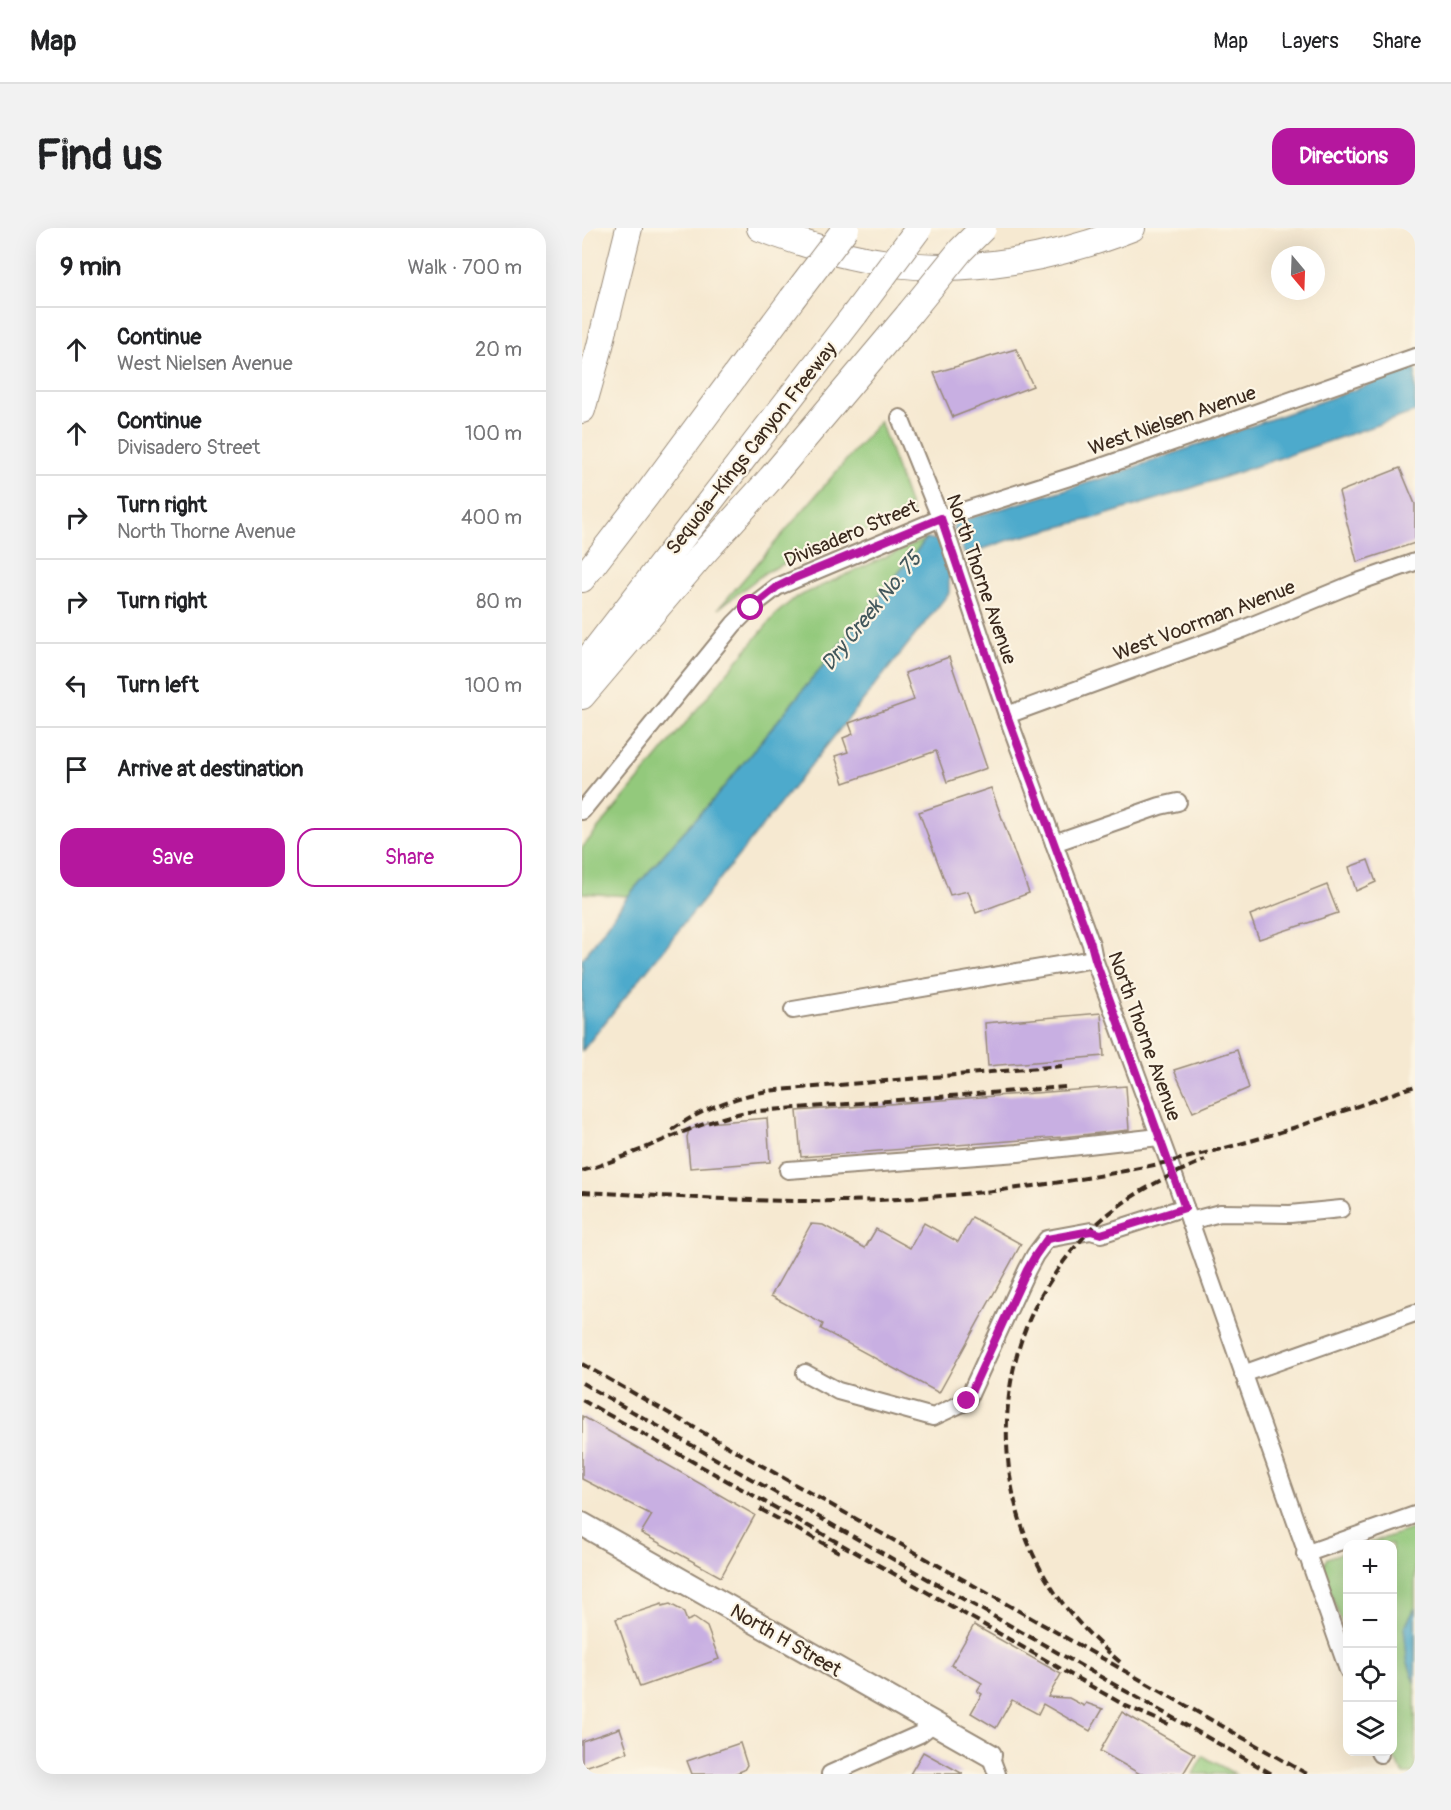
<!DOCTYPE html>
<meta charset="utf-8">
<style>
:root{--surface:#fff;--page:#f2f2f2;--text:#202124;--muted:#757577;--line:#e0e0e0;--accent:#b5179e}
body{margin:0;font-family:Pangolin,sans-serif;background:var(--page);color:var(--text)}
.controls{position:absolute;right:18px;bottom:18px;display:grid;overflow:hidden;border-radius:12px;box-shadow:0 6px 24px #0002}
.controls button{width:54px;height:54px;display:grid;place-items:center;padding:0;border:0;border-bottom:2px solid var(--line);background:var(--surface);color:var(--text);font:30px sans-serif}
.compass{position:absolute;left:689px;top:18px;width:54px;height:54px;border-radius:50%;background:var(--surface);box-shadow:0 6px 24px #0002;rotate:161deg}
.stop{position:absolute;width:18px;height:18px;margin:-14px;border:4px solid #b5179e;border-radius:50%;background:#fff}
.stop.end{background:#b5179e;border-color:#fff;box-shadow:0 2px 6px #0008}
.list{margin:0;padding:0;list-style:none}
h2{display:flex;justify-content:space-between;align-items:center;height:78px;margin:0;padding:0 24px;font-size:26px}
h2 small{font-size:20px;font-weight:400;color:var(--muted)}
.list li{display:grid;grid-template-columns:39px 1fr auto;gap:18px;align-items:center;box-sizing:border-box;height:84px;padding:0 24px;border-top:2px solid var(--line)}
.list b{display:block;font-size:22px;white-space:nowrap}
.list p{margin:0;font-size:20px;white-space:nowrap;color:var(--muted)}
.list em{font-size:20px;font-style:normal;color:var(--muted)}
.actions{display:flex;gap:12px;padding:18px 24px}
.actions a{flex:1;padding:14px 0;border:2px solid var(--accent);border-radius:18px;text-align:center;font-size:21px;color:var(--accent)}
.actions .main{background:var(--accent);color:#fff}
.icon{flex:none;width:33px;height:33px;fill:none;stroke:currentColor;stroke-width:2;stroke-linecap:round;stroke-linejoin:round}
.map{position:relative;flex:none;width:833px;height:1546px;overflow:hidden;border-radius:18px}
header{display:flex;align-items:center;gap:36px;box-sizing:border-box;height:84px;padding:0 30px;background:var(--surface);border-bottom:2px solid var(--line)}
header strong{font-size:28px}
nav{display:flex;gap:33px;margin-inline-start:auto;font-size:21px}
.intro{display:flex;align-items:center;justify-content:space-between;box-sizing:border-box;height:144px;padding:0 36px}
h1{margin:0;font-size:42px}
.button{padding:15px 27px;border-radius:18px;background:var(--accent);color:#fff;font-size:21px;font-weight:700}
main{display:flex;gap:36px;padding:0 36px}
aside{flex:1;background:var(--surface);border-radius:18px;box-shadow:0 6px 24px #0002}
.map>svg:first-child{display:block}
.green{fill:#93c97b;stroke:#677a4c;stroke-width:1.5}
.water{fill:#4eaacc;stroke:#446a75;stroke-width:1.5}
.building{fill:#c8afe2}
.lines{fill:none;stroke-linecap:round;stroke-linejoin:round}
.minor-casing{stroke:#988a78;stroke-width:20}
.major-casing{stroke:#988a78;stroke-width:26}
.highway-casing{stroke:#988a78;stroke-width:28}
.minor{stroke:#fff;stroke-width:16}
.major{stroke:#fff;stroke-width:22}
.highway{stroke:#fff;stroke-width:26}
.rail{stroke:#3b2a1e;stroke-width:4;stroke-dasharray:9 4.5;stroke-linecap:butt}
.highway-bridge-casing{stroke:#988a78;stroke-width:28;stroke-linecap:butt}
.highway-bridge{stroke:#fff;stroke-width:26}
.route{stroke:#b5179e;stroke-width:8}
.labels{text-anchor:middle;stroke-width:4.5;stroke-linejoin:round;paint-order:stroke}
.street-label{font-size:20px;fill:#3b2a1e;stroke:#fcf5e5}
.water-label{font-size:21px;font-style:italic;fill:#42575b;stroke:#fcf5e5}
</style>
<header>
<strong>Map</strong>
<nav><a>Map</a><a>Layers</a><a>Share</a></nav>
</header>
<div class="intro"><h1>Find us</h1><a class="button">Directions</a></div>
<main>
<aside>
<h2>9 min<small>Walk · 700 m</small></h2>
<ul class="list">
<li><svg class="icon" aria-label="ahead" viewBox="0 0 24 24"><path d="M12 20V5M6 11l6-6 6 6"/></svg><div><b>Continue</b><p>West Nielsen Avenue</p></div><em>20 m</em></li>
<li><svg class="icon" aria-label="ahead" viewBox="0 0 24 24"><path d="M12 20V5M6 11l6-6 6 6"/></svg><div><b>Continue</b><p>Divisadero Street</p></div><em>100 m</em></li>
<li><svg class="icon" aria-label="right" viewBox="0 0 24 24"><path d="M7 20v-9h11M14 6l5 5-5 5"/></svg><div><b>Turn right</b><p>North Thorne Avenue</p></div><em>400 m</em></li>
<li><svg class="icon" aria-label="right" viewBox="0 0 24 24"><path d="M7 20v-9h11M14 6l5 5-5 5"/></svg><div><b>Turn right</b></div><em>80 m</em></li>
<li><svg class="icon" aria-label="left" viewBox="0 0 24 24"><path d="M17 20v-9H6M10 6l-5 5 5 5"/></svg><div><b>Turn left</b></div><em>100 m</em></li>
<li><svg class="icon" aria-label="arrive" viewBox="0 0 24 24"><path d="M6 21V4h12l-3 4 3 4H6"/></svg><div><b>Arrive at destination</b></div></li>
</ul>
<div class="actions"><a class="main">Save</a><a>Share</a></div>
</aside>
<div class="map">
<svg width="833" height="1546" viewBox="0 0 833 1546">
<rect width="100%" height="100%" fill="#fcf5e5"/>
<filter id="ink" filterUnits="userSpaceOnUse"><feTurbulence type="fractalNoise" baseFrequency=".0167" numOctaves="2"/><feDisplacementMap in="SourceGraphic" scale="12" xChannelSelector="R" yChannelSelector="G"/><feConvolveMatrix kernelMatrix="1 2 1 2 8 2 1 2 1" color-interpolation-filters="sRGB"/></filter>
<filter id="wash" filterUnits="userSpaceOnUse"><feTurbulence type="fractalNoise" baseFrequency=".008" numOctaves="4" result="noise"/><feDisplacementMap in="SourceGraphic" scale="24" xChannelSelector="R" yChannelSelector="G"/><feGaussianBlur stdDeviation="1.35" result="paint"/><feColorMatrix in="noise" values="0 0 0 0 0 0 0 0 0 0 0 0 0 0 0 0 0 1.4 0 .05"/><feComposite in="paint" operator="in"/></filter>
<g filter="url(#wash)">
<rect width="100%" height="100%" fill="#f6e9d1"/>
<g class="green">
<polygon points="298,193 331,287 228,324 184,344 136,381"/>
<polygon points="345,310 132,571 95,611 46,668 0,665 0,620 194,386 213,370"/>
<polygon points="833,1300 833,1546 822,1546 808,1524 810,1524 810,1316 784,1316"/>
<polygon points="765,1323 766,1323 765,1410 740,1340 745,1330"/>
<polygon points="621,1528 653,1546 611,1546"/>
</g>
<g class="water">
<polygon points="833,140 833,184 592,266 513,290 430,311 383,327 371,299 375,294 525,249"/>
<polygon points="345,310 360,313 367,336 367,365 0,823 0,732 46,668 95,611 132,571"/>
<polygon points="833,1380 833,1455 825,1432 822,1400"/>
</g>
<g id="blocks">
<g class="building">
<polygon points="434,121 451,158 371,189 352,145"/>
<polygon points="818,240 833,276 833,315 775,334 757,264"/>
<polygon points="367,429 405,540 365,554 354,523 262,555 253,528 266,524 261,510 271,506 267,495 332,472 323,445"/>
<polygon points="409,560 447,665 394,685 386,663 368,667 337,584"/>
<polygon points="786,632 794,654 774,663 767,639"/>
<polygon points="745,657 756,685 677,711 668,687"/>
<polygon points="519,785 522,828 406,838 403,795"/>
<polygon points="655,822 667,860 611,884 592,842"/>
<polygon points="544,858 547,902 480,909 219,929 215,883"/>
<polygon points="185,890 188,934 108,940 105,909 107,902 125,895"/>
<polygon points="390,989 439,1016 357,1165 239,1101 241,1096 189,1068 229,996 241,997 283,1020 294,1001 328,1020 342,995 376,1014"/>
<polygon points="0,1188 173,1287 139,1349 59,1305 70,1287 0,1251"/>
<polygon points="80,1376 80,1378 88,1376 101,1383 105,1393 112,1390 125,1399 137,1431 58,1459 34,1391"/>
<polygon points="392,1397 479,1446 466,1469 487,1470 502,1478 504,1475 521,1481 508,1503 461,1476 456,1486 430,1472 414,1500 389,1485 400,1466 395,1463 400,1455 369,1437"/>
<polygon points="540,1484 613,1526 601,1546 558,1546 518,1523"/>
<polygon points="38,1500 46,1524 0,1540 0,1513"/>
<polygon points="158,1515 165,1537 162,1542 152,1546 110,1546 105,1533"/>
<polygon points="341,1524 381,1546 328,1546"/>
</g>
</g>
</g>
<g filter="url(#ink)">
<use href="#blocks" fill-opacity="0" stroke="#988a78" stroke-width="1.5"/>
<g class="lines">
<defs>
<g id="minor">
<polyline points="318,190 362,299 425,487 509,716 512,731 591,945 766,1442"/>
<polyline points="425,487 661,401 773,355 833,334"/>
<polyline points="0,583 152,396 169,379 195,359 359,290 519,239 833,129"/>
<polyline points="472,615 578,578 596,574"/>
<polyline points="211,782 512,731"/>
<polyline points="206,942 436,925 577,909"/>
<polyline points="608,993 638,985 708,986 759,981"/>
<polyline points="223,1145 256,1163 351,1189 385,1173 445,1042 453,1027 465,1011 509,1003 519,1006 603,979"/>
<polyline points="661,1146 833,1085"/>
<polyline points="723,1326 833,1287"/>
<polyline points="797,1524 798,1526"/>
<polyline points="408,1527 415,1546"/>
<polyline points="248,1546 338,1506 352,1495"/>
</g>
<polyline id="major" points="0,1296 408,1527"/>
<g id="highway">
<path d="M178 0C220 16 262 29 306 35 388 47 474 30 550 0"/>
<polyline points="0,182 17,122 47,0"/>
<polyline points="0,351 64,268 210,71"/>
<polyline points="0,439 273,86"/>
<polyline points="0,468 118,329 189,250 327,86"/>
</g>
</defs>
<use href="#minor" class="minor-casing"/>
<use href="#major" class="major-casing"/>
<use href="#highway" class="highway-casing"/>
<use href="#minor" class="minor"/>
<use href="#major" class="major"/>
<use href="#highway" class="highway"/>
<g class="rail">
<path d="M90 902C119 881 151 870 185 863L480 838"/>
<path d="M0 943C57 927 106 896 164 884L483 859"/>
<path d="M0 964C105 969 212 977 317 971 434 964 552 946 665 914 722 898 777 877 833 858"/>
<polyline points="0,1136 725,1546"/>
<polyline points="0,1155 690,1546"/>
<polyline points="0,1172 334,1358 542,1477 588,1497"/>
<polyline points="178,1281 257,1324"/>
<path d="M538 1434C512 1412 488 1388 470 1360 416 1279 410 1164 454 1077 470 1047 492 1017 517 994 548 966 585 948 623 932"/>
</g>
<defs>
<g id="highway-bridge">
<polyline points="210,71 264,0"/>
<polyline points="273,86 337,0"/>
<polyline points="327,86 379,22 401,0"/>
</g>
</defs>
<use href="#highway-bridge" class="highway-bridge-casing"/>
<use href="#highway-bridge" class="highway-bridge"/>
</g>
</g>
<g class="lines" filter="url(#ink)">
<polyline class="route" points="169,380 195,359 213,350 359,290 425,487 509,716 513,731 603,980 519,1006 509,1003 465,1011 453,1028 445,1042 385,1173"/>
</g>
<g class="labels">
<g class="street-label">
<text transform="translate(590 192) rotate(-19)" y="7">West Nielsen Avenue</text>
<text transform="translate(169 220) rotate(-52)" y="7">Sequoia–Kings Canyon Freeway</text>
<text transform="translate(269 305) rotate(-23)" y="7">Divisadero Street</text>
<text transform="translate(400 351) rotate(71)" y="7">North Thorne Avenue</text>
<text transform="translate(622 392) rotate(-21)" y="7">West Voorman Avenue</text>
<text transform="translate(563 808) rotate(70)" y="7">North Thorne Avenue</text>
<text transform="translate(204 1412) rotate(30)" y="7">North H Street</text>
</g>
<g class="water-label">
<text transform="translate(289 383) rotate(-51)" y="7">Dry Creek No. 75</text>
</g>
</g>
</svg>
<div class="controls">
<button>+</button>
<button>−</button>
<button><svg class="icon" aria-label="locate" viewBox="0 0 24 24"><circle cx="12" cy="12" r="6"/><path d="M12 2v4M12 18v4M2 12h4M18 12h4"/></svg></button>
<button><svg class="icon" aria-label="layers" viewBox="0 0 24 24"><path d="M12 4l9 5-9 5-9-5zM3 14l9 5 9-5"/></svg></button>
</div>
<svg class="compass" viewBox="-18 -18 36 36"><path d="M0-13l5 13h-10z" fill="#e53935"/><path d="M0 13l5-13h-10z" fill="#757577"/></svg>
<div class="stop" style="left:169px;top:380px"></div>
<div class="stop end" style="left:385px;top:1173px"></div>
</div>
</main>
